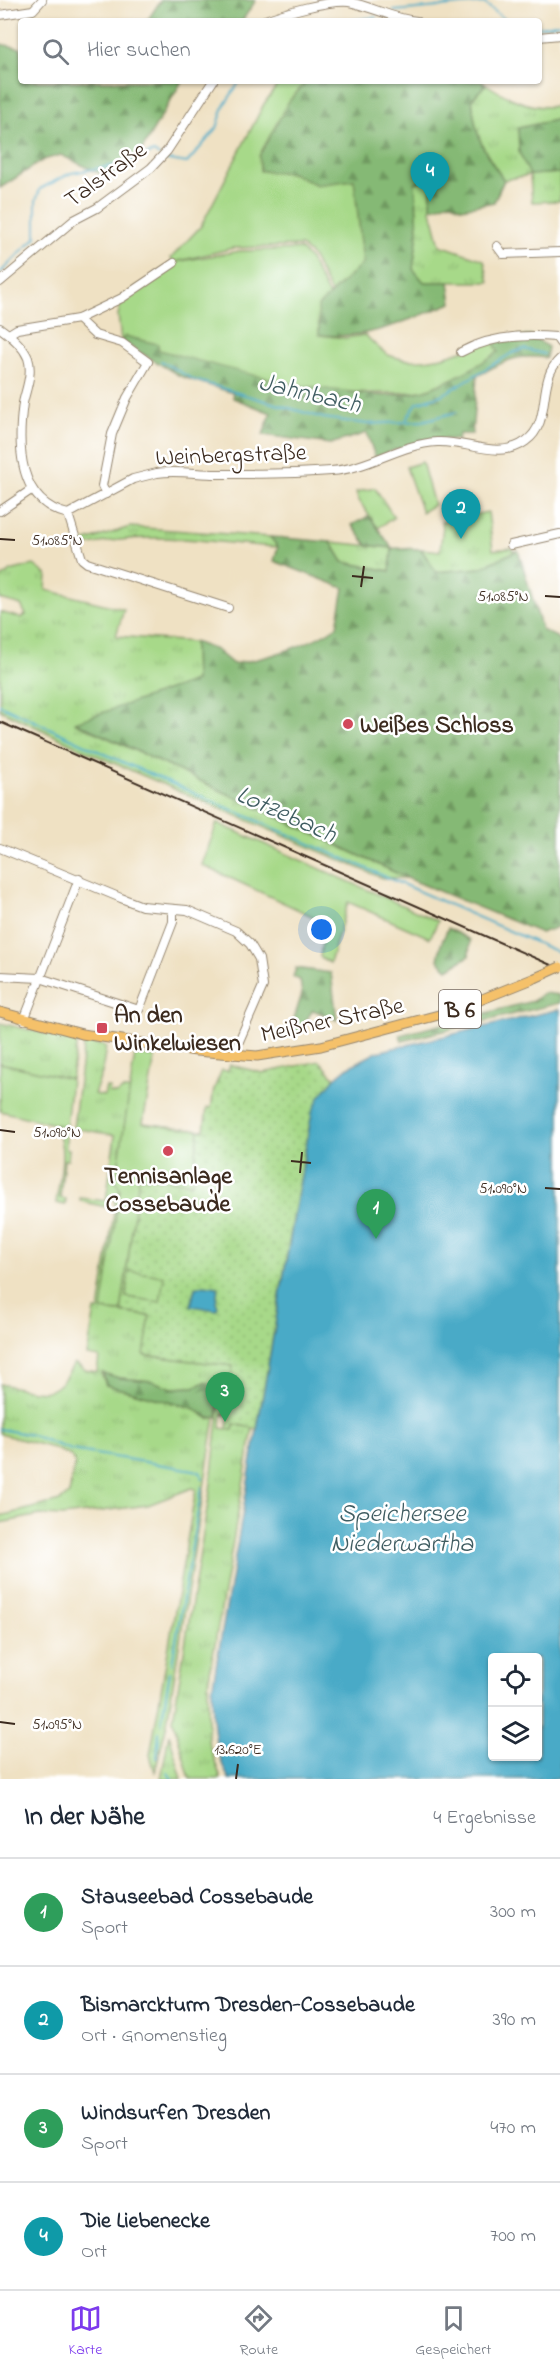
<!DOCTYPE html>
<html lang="de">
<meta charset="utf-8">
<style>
:root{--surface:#fff;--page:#f2f2f3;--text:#1f2937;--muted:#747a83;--line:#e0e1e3;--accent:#7c3aed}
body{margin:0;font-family:"Indie Flower",sans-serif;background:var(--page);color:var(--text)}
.controls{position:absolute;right:18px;bottom:18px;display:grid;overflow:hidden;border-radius:6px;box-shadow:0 2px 4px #0004}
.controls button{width:54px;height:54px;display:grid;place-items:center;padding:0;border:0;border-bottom:2px solid var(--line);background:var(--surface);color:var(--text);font:30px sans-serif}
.you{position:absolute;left:322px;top:930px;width:21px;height:21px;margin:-15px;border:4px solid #fff;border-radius:50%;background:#1a73e8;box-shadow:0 0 0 9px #1a73e833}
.badge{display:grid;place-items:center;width:39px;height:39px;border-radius:50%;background:var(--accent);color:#fff;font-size:20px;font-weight:700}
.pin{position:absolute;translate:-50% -50px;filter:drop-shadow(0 2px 3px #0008)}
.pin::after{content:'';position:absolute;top:32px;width:21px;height:18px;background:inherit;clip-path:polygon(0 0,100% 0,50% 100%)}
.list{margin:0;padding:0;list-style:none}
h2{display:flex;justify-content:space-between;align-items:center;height:78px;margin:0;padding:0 24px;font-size:26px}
h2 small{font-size:20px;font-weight:400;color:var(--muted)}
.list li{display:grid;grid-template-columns:39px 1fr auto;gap:18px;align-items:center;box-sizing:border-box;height:108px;padding:0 24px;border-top:2px solid var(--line)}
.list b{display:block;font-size:22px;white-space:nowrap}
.list p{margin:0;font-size:20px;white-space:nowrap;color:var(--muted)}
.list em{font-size:20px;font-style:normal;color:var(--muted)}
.icon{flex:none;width:33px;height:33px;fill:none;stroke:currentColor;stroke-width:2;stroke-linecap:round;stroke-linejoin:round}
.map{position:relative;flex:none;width:560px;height:1779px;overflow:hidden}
.search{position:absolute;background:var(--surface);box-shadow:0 2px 4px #0004;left:18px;right:18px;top:18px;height:66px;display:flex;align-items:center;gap:15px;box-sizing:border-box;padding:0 21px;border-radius:6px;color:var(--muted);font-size:22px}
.sheet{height:510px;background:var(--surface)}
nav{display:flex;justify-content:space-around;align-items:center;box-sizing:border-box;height:84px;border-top:2px solid var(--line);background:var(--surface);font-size:16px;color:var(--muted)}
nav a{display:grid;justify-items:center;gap:3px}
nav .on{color:var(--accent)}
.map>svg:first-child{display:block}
.grass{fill:url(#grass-tufts);stroke:#718254;stroke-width:1.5}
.forest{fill:url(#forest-firs);stroke:#60724a;stroke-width:1.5}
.park{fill:url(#park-dots);stroke:#718254;stroke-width:1.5}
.garden{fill:#a7d989;stroke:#718254;stroke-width:1.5}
.water{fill:#48aac7;stroke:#426a72;stroke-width:1.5;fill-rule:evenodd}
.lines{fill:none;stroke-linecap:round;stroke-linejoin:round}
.stream{stroke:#48aac7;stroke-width:2}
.minor-casing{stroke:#958670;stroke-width:10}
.major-casing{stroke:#958670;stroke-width:11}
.minor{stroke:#fff;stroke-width:8}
.major{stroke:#f5c16b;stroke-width:9}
.rail{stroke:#3b2a1e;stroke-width:2}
.major-bridge-casing{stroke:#958670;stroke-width:11;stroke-linecap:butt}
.major-bridge{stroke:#f5c16b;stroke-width:9}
.ticks{fill:none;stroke:#3b2a1e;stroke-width:2}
.poi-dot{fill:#d1495b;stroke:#fff;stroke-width:2}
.labels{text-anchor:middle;stroke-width:5;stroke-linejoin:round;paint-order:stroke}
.shield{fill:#fff;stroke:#766a62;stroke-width:1.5}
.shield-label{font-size:22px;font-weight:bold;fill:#3b2a1e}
.street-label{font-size:24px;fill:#3b2a1e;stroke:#fff}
.poi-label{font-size:24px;font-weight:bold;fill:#3b2a1e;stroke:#fff;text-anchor:start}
.water-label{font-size:26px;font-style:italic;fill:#405d62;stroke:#fff}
.ticks-label{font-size:15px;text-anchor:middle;fill:#3b2a1e;stroke:#fff;stroke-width:5;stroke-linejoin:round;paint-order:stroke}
</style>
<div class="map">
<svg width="560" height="1779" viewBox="0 0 560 1779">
<defs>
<pattern id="grass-tufts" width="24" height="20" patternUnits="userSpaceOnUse" patternTransform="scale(1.5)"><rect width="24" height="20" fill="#a7d989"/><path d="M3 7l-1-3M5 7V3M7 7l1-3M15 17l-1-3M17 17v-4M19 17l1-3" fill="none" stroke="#91ba76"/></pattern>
<pattern id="forest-firs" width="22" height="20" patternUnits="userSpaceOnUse" patternTransform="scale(1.5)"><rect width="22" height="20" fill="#85b975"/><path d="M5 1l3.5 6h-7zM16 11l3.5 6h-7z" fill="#6e975f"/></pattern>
<pattern id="park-dots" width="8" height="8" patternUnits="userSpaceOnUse" patternTransform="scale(1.5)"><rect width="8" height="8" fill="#a7d989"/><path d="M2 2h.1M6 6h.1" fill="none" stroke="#91ba76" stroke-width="1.8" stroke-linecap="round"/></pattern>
</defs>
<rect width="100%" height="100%" fill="#fff"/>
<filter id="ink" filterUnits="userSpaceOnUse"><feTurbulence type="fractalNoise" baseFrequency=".0167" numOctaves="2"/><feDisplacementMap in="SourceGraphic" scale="12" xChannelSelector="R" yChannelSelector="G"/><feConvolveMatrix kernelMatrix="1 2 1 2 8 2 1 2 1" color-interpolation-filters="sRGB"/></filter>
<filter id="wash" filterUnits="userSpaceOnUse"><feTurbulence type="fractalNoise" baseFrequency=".008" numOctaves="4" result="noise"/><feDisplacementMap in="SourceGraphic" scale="24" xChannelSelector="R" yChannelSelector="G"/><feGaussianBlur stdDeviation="1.35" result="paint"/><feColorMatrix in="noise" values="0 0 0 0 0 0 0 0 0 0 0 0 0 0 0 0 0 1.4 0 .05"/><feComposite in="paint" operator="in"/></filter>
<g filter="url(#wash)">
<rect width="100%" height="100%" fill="#efe1c3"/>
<g class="grass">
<path d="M486 84C507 98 535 112 560 105V119L518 128 530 175 560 173V201L532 202 530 175 504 180C482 150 475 136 472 99Z"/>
<polygon points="431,177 431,210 440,245 484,260 489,282 424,282 413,269 418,232 415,183"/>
<polygon points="375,488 394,517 378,528 359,501 356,492"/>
<polygon points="488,512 493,550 512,548 514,552 480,568 436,572 421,549 440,551 443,526 441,522"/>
<path d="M130 527 270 537 278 547C209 543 150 529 82 547L80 543Z"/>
<polygon points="331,542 392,548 391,571 343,562"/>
<polygon points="34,565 47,575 46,590 124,609 116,636 194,642 195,681 76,723 407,878 382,878 95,755 0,710 0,612 21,618 26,615 21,605 0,599 0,579 10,571"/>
<polygon points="0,1023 77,1041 71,1079 0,1063"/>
<polygon points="84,1042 106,1046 102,1073 94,1094 104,1096 106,1087 110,1088 109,1093 117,1094 122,1090 130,1090 116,1181 120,1189 117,1211 114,1210 115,1199 109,1198 106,1207 80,1201 80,1198 106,1201 115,1135 73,1128"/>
<path d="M54 1125 66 1127V1149H69L68 1160H64L60 1198 66 1199 65 1205 56 1203C59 1178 69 1148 54 1125Z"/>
<path d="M114 1212 117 1213 102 1310 150 1316 145 1355 234 1366 226 1415H222L221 1428 233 1430 234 1424 253 1428 208 1683V1741L221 1779H190L173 1720 210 1491 221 1392 205 1382 194 1387 172 1388 152 1381 119 1378 101 1373 106 1385 193 1408 209 1419 215 1417 167 1723 155 1772 150 1755 196 1489 192 1488 148 1505 63 1516 40 1515 0 1523V1516L60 1501 69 1494 75 1463 71 1456 53 1448 0 1434V1384C39 1391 53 1404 74 1363L85 1370 97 1372 99 1357 87 1355 95 1310H99Z"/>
<polygon points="169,1734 182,1779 161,1779"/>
</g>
<g class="forest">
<polygon points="161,0 256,0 242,21 147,21"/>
<polygon points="0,44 21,48 21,81 182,81 133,165 107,177 61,155 43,160 0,188"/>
<path d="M307 81H482L486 84 472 99C475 136 482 150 504 180L494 202 462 208 450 202 431 209V178L415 183 418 232 413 269 424 282H449L452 303C404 321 371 340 319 335L318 306 363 263 354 180 317 185 291 173 260 171 259 156 289 101Z"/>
<polygon points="560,119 560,173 530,175 519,152 518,128"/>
<path d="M530 335 548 347 546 358C515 353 503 362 477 376L472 434H459L458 440C428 436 403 447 375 457L367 433 330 444 263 435 271 413 233 398V393L180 376 121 341 125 336C171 347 217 358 263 370 313 383 373 406 425 390 448 382 478 366 498 352L492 339Z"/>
<path d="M369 516 392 548 421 549 436 572 480 568 518 550 542 630 560 639V926L541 933 407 878 75 722 195 681 194 642 216 650 233 664C265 659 311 645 337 626L344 588 274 561 278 547 270 537 331 542 343 562 390 571 392 548 367 545 352 525Z"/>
<polygon points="448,928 470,940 469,956 448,969 438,960 441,944"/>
<polygon points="296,968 331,973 337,1020 313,1010 297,1034 289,1034 302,994 300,980 293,977"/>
<polygon points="543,993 560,995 560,1003 402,1041 400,1035 533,1001"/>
<polygon points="103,1373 119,1378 152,1381 172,1388 194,1387 205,1382 220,1388 217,1417 209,1418 193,1408 106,1385"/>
</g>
<path class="park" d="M320 1061 335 1078C321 1096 313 1110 308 1132L257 1429 234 1424 233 1430 227 1429 229 1416 222 1414H226L233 1366 144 1355 150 1316 121 1312 139 1175 192 1183 199 1130H204L207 1108H211L214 1089 222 1070 228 1071 230 1065 263 1073Z"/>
<g class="garden">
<path d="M280 81H307L289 101 259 156 260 171 291 173 317 185 354 180 363 263 331 293 312 256 301 246 233 248 175 262 240 251 300 249 309 258 329 296 318 306 319 335 345 338 365 335C373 342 382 353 391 356 425 368 461 352 492 339L498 352C478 366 448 382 425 390 409 394 391 393 374 393 301 391 230 369 159 350L158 344 125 336 121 341 118 315 122 298 174 262 171 258 201 226 264 104Z"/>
<polygon points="422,462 434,505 422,512 406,467"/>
<polygon points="217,823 438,921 430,938 348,902 330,963 320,957 325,922 202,865"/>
<polygon points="135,1054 155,1057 143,1123 199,1130 192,1183 139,1176 121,1312 102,1310 120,1189 116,1181"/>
<polygon points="0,1063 71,1079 66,1127 0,1111"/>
<polygon points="129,1271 164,1276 160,1302 126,1297"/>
</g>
<g class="water">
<path d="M560 1009V1779H229C213 1750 213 1722 212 1690L312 1112 320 1096 335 1078 347 1068 377 1052ZM492 1658H538V1756H492Z"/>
<polygon points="204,1285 218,1287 216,1302 218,1307 216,1310 191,1306 195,1288"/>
</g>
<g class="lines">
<g class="stream">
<polyline points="394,11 484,3 507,21"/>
<polyline points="348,21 376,17"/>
<polyline points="539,27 560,23"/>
<polyline points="163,159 187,163 217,128 224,106 240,81"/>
<polyline points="0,273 36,237 36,201 40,189 71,173 118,165 154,152 159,156"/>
<polyline points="161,361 194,380 323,418 368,424 422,421 457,412"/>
<polyline points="406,420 417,403 444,394 512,353 524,349 544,354"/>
<polyline points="0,705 118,760 560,953"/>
<polyline points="0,1429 32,1435 71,1450 194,1470 200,1472 203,1479"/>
<polyline points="172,1664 202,1487"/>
<polyline points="161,1724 170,1672"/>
<polyline points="157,1758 159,1732"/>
<polyline points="168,1773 172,1779"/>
</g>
</g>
</g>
<g filter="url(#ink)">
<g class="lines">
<defs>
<g id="minor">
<polyline points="0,15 33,10 42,0"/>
<path d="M263 21C283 13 328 0 349 2 373 7 393 19 417 21"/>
<polyline points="539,37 560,35"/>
<polyline points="497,246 503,254 560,252"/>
<polyline points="0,282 74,220 97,208 151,168 167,151 213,81"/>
<polyline points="78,319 95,335 122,343 148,362 127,398 112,434 102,486 106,494"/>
<path d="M0 328C10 335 23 346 28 358 33 373 26 389 23 403 17 447 18 502 68 514L133 479 157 473C177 470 197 474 217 474 255 474 294 474 331 471 368 469 400 444 437 442 465 440 500 461 526 441 553 422 536 380 560 359"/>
<polyline points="9,334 17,329 78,319 122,298 174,263"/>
<path d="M461 352C490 336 523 334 556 337L560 343"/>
<polyline points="0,511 31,490"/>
<polyline points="68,514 82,559 87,563 228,608"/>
<polyline points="511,545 560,534"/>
<polyline points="0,848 121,898 142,906 187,910 236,931 250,944 259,959 263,986 233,1055"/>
<polyline points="0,976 40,978 139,1010 173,922 173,909"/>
<polyline points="24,1020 79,879"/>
</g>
<polyline id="major" points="0,1012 82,1034 196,1051 257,1056 321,1046 450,1012 535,978"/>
</defs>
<use href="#minor" class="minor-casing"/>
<use href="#major" class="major-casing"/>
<use href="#minor" class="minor"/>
<use href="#major" class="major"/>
<polyline class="rail" points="0,722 560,969"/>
<defs>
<polyline id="major-bridge" points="535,978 560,967"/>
</defs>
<use href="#major-bridge" class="major-bridge-casing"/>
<use href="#major-bridge" class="major-bridge"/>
</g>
</g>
<path class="ticks" d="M0 539 15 540M352 576 373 578M361 587 364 566M545 596 560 597M0 1130 15 1132M291 1161 311 1163M300 1173 302 1152M545 1188 560 1189M0 1722 15 1724M236 1779 238 1764"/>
<g class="poi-dot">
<circle cx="348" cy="724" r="6"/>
<rect x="96" y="1022" width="12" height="12" rx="3"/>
<circle cx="168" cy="1151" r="6"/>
</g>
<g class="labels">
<rect class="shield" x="439" y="990" width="42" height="38" rx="4.5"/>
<g class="shield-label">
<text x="460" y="1017">B 6</text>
</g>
<g class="street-label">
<text transform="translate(105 174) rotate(-36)" y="8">Talstraße</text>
<text transform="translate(231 454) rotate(-2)" y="8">Weinbergstraße</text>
<text transform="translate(332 1019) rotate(-12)" y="8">Meißner Straße</text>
</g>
<g class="poi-label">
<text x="360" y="732">Weißes Schloss</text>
<text x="114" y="1022">An den<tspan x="114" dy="28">Winkelwiesen</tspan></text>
<text x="168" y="1183" text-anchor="middle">Tennisanlage<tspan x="168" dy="28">Cossebaude</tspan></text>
</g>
<g class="water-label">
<text transform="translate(310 392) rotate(13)" y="9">Jahnbach</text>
<text transform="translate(287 813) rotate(24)" y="9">Lotzebach</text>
<text x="402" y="1521">Speichersee<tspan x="402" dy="30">Niederwartha</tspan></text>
</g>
</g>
<g class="ticks-label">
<text x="57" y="545">51.085°N</text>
<text x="503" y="601">51.085°N</text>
<text x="57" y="1137">51.090°N</text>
<text x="503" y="1193">51.090°N</text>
<text x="57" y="1729">51.095°N</text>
<text x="238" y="1754">13.620°E</text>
</g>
</svg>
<div class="controls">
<button><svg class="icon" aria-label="locate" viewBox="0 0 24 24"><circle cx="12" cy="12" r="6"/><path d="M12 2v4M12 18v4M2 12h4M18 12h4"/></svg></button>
<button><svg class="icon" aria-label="layers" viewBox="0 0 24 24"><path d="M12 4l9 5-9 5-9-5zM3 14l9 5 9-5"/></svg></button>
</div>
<div class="you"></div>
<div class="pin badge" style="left:376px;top:1239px;background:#2e9e5b">1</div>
<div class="pin badge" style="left:461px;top:539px;background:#0f9aa8">2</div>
<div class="pin badge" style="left:225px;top:1422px;background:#2e9e5b">3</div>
<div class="pin badge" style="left:430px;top:202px;background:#0f9aa8">4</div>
<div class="search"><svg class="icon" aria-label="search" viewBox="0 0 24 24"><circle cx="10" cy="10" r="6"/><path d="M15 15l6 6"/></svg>Hier suchen</div>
</div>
<section class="sheet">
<h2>In der Nähe<small>4 Ergebnisse</small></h2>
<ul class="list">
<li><span class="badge" style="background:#2e9e5b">1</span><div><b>Stauseebad Cossebaude</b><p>Sport</p></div><em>300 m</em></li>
<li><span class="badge" style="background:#0f9aa8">2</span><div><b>Bismarckturm Dresden-Cossebaude</b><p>Ort · Gnomenstieg</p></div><em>390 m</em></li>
<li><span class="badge" style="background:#2e9e5b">3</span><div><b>Windsurfen Dresden</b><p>Sport</p></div><em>470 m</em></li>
<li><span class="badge" style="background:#0f9aa8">4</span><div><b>Die Liebenecke</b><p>Ort</p></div><em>700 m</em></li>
</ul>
</section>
<nav>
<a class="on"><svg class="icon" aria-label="map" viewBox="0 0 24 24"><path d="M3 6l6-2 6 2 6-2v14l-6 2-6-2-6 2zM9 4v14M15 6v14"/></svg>Karte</a>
<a><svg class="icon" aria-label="directions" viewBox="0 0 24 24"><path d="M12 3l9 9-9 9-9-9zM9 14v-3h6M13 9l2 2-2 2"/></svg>Route</a>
<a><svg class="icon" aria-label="saved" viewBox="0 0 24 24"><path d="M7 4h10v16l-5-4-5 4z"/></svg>Gespeichert</a>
</nav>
